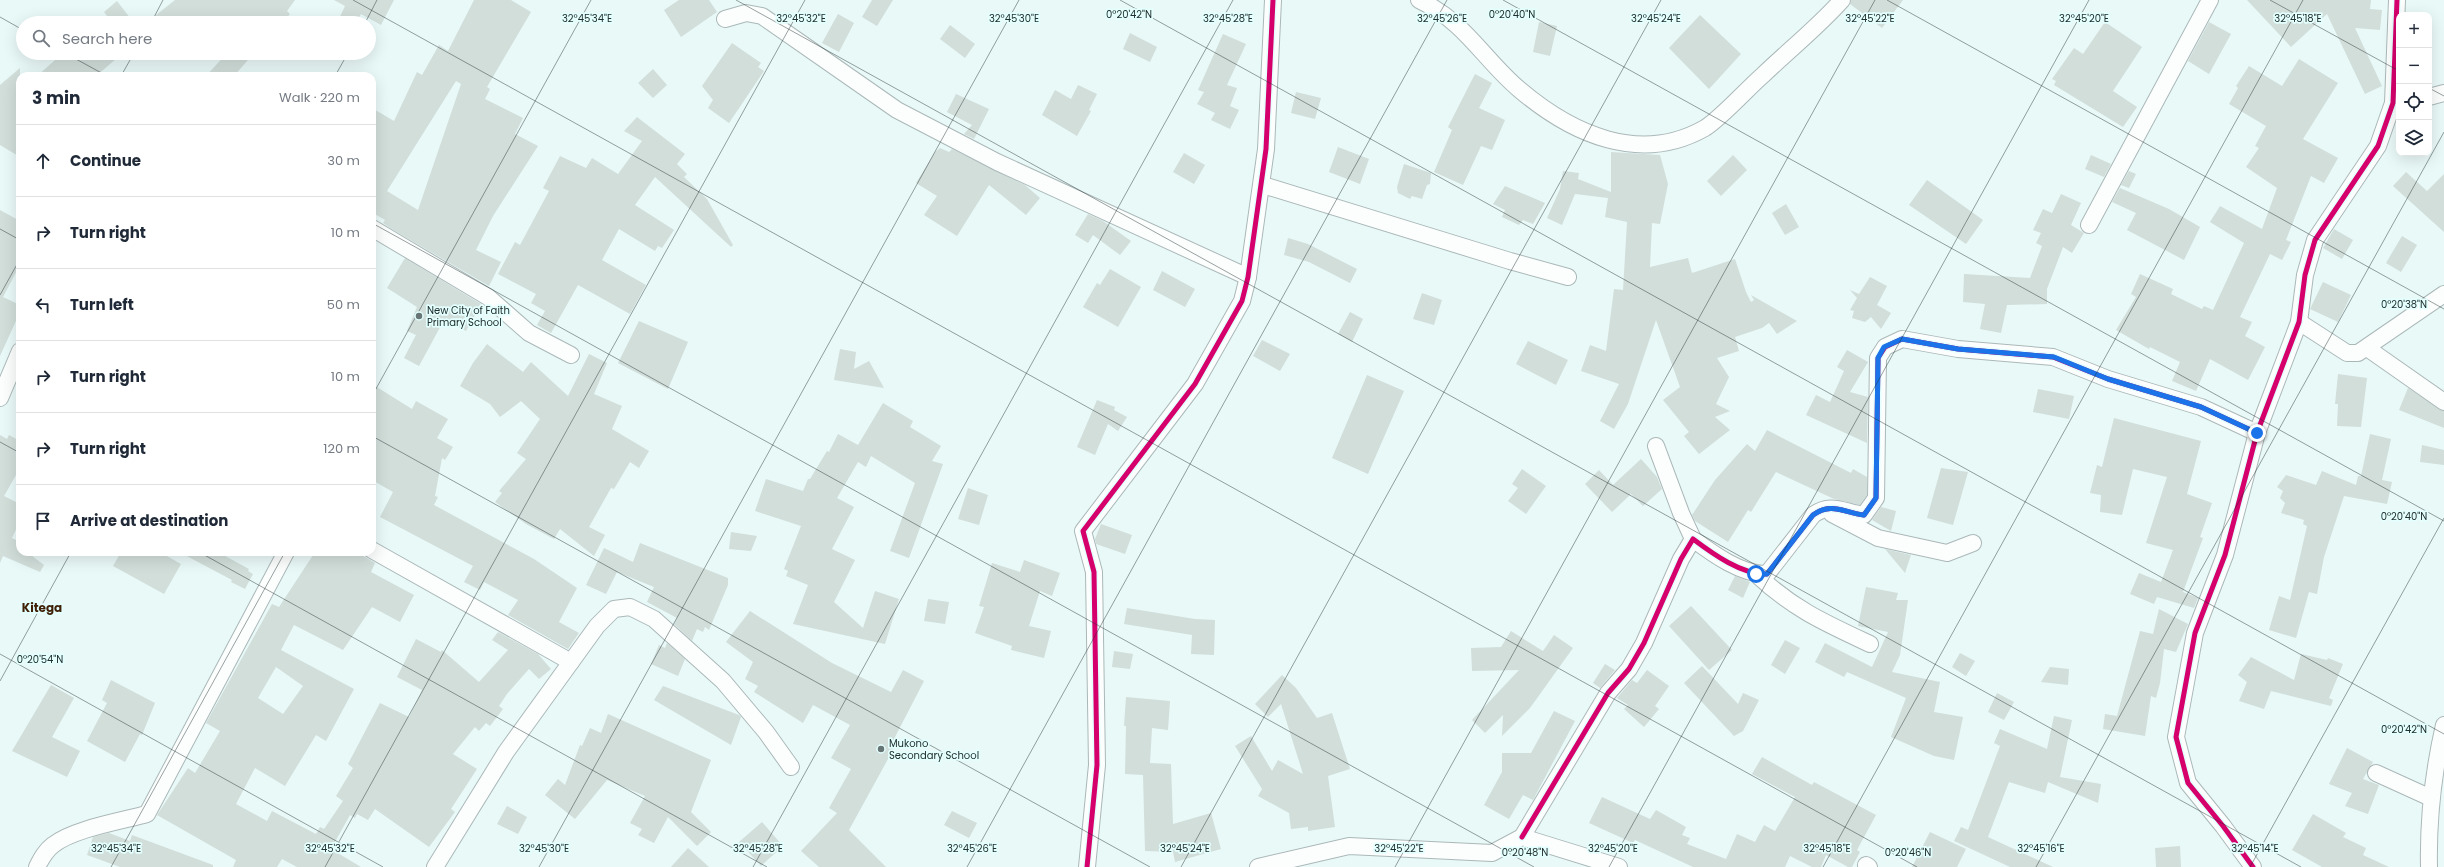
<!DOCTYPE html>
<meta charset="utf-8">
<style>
:root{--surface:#fff;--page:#f2f2f3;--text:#1f2937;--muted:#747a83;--line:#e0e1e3}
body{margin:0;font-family:Poppins,sans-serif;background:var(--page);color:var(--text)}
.controls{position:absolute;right:12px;top:12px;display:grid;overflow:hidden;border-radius:8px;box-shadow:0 4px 16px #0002}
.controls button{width:36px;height:36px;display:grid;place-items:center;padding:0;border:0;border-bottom:1px solid var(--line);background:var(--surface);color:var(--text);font:20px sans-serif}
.stop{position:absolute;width:12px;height:12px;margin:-9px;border:3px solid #1a73e8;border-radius:50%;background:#fff}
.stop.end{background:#1a73e8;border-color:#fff;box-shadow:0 1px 4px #0008}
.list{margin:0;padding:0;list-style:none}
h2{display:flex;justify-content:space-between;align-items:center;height:52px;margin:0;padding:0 16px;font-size:17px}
h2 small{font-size:13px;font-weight:400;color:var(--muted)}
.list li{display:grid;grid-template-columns:26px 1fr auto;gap:12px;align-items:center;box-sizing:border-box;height:72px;padding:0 16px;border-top:1px solid var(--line)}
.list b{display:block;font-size:15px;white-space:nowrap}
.list em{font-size:13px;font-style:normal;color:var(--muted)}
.icon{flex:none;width:22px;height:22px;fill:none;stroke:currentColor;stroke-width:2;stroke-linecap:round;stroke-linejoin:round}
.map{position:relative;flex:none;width:2444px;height:867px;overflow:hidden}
.search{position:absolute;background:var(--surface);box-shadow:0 4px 16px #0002;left:16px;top:16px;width:360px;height:44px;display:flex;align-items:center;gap:10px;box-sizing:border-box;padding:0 14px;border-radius:22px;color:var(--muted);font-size:15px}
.panel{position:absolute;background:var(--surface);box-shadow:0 4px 16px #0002;left:16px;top:72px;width:360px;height:484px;border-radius:12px}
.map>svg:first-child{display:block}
.building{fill:#d1deda;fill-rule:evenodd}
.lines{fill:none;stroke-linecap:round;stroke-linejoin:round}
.minor-casing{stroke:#abb8b8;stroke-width:18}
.minor{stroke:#fcfefe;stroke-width:16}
.cycleway-casing{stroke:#e3fffe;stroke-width:8}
.cycleway{stroke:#d6006c;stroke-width:5}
.route{stroke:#1a73e8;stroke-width:5}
.ticks{fill:none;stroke:#212f2e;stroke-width:1;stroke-opacity:0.45}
.poi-dot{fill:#677675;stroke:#e3fffe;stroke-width:1.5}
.labels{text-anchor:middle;stroke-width:3.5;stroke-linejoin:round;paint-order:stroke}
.poi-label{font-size:10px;fill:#212f2e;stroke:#e3fffe;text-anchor:start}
.quarter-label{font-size:12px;font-weight:bold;fill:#402108;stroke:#e3fffe}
.ticks-label{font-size:10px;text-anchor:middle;fill:#212f2e;stroke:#e3fffe;stroke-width:3.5;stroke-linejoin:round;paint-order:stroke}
</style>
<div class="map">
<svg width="2444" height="867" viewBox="0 0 2444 867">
<rect width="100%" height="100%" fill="#e9f9f8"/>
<g class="building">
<polygon points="175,0 295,0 287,11 290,14 282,23 146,23"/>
<polygon points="334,0 394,0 381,25 361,14 356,23 337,23 345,6"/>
<path d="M474 0H511L531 12 487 87 490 89 485 99 523 118 515 134 538 146 493 216 476 250 501 262 489 286 390 228 383 223 385 220 373 213 372 215V108L394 121 417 72 422 75 439 45 448 51ZM456 81 461 84 418 210 387 191Z"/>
<polygon points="679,0 709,0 717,12 681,37 664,10"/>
<polygon points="872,0 893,0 877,26 862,17"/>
<polygon points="1851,0 1903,0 1882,28 1850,4"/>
<polygon points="2247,0 2371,0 2370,9 2382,10 2380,30 2355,28 2382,86 2365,94 2327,14 2291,47"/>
<polygon points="117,1 134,23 112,23 104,12"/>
<polygon points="838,14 854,23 839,52 822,43"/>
<polygon points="1700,15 1741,54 1709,89 1669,48"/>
<polygon points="1539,22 1557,26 1550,56 1533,52"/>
<polygon points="2105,22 2142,47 2113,91 2137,107 2123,127 2054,85 2056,81 2052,79 2074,48 2083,54"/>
<polygon points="2209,22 2231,34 2209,74 2188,61"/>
<polygon points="950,25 975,44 965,58 940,39"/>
<polygon points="1130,33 1157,47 1150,62 1123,49"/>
<polygon points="1223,34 1246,44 1227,85 1237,88 1230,106 1239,110 1230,129 1211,120 1215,113 1197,104 1204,92 1198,90"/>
<polygon points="732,43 761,63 758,67 764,71 729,123 708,108 713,100 702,86"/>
<polygon points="63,53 123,53 96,76 37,76"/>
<polygon points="227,53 254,53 234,76 206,76"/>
<polygon points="2299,59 2338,83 2303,139 2338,158 2324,183 2311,176 2286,240 2291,242 2282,260 2270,254 2240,317 2252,322 2245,336 2265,347 2248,380 2210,359 2196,391 2172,381 2180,362 2150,347 2149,349 2116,330 2136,297 2131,294 2140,274 2173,289 2171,294 2202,309 2204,306 2213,310 2244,243 2210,222 2220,206 2262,229 2277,188 2246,167 2259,148 2255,146 2266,126 2229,104 2238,88 2236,86 2249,66 2282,86"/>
<polygon points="20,68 20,157 0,145 0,85"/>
<polygon points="653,69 667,85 653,98 638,83"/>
<polygon points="1475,74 1492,83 1479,108 1505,120 1492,150 1481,146 1463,185 1434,172 1452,130 1448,127"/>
<polygon points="1078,85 1097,94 1089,110 1091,111 1077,136 1042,115 1055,90 1071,99"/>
<polygon points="1296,92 1321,98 1315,119 1291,113"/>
<polygon points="956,94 989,109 974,139 964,134 972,125 947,112"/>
<polygon points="637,117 685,154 677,164 687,174 684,177 707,199 733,245 731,247 655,177 635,205 674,230 662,248 658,246 655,251 619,229 602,260 646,285 630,314 578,285 551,333 537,325 545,311 531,303 536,294 498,274 515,242 520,245 549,191 543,188 560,156 586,168 592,158 618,174 642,141 624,131"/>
<polygon points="1338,147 1369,159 1360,184 1329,172"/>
<polygon points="940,148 949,152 952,149 1025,185 1040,198 1026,215 989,185 957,236 924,215 937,196 916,183 935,152"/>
<polygon points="1611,152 1660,155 1668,184 1660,224 1652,223 1650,267 1688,258 1692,273 1735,259 1746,292 1751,302 1754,300 1751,295 1797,321 1777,334 1769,323 1762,328 1735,337 1739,351 1717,358 1729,377 1716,404 1730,411 1715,417 1730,430 1699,454 1684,436 1689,432 1663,400 1680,387 1656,320 1628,404 1614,429 1600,421 1619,384 1581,371 1590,345 1606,351 1614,289 1623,290 1627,222 1605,217 1608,198 1575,194 1562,225 1547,218 1560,189 1563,171 1579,173 1578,179 1611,192"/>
<polygon points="1184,153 1205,165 1194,184 1173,172"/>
<polygon points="1733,155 1747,170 1721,196 1707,181"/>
<polygon points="2091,155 2111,164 2104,177 2085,169"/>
<polygon points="1404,164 1431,173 1430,184 1427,185 1422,199 1412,196 1410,199 1398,193 1397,187"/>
<polygon points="2129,171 2136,174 2129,188 2121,185"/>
<polygon points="2406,172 2427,191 2444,174 2444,232 2393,186"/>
<polygon points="1927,180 1983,220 1966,244 1909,205"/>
<polygon points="1505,186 1545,203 1533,224 1523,220 1519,225 1502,217 1505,210 1493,204"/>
<polygon points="2120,188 2169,209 2200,227 2184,260 2127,230 2136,213 2112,202"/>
<polygon points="2061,194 2081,203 2071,225 2084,233 2072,253 2063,247 2047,289 2047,304 2007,305 2001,333 1980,329 1985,304 1963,302 1964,274 2030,278 2042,246 2036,243 2041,233 2033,230 2043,209 2052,213"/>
<polygon points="1786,204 1799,227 1785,235 1772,213"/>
<polygon points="0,210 20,221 20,265 3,297 20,305 20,312 0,356"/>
<polygon points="1088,214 1103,221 1131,241 1120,255 1093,235 1088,243 1075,235"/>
<polygon points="2334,229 2353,240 2342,259 2323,248"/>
<polygon points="2402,236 2417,245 2401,272 2386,263"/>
<polygon points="1288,238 1308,244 1357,269 1350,283 1309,262 1284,255"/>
<polygon points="405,258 481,304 466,331 444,320 419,366 404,358 416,335 407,331 417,307 387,288"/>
<polygon points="1110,269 1141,287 1118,327 1083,307 1097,283 1100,285"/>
<polygon points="1162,271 1195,289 1185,307 1153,290"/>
<polygon points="1870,277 1887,286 1877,305 1891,313 1881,329 1871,317 1865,322 1852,318 1854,311 1850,310 1857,298 1850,290 1859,294"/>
<polygon points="2323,282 2351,295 2338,322 2310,309"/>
<polygon points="1422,293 1442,300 1434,325 1413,319"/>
<polygon points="1350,312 1363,319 1352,342 1338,334"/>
<polygon points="639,321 688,342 668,389 618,363"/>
<polygon points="1262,340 1290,354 1280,371 1253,356"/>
<polygon points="1528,341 1568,360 1556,385 1516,364"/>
<polygon points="487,344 523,372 531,362 568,396 589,354 607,363 594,394 622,406 612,429 649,451 639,468 630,462 614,489 611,488 589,527 605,535 594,556 560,529 554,539 526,524 495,502 502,493 499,491 526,459 517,453 540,419 521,401 500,417 490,404 460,386 473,363"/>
<polygon points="840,349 856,352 854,369 869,361 884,388 834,380"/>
<polygon points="1847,350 1868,362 1850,392 1868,397 1867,443 1806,415 1816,395 1830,402 1844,371 1837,367"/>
<polygon points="2338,374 2367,378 2361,427 2337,426 2338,404 2335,404"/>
<polygon points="1367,375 1404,391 1368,474 1332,458"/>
<polygon points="372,384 412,409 416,401 448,419 437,438 453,447 445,460 442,458 435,496 438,497 434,505 534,559 577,588 559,622 579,633 568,649 508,615 518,600 484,582 480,590 464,582 473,566 380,517 393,492 372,480"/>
<polygon points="2408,388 2444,411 2444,428 2399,410"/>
<polygon points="2038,389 2074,396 2069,419 2033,412"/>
<polygon points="1097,400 1115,407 1114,410 1127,417 1118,431 1108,424 1095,455 1077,447"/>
<polygon points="883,403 913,421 910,427 941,446 932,461 943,464 909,558 890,551 915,483 871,456 866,467 858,462 837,498 854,507 832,549 855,560 834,602 863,628 875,591 899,599 885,644 793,624 808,585 786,576 788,571 784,569 801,526 755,511 766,479 803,491 808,479 810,479 827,451 829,452 838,434 858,445"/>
<polygon points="2114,418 2201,441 2187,494 2212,503 2200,537 2203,538 2183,592 2198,598 2194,608 2157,597 2154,604 2130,594 2139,573 2161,582 2173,550 2146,543 2167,477 2133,469 2122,515 2100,512 2101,495 2090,493 2097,465 2102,467"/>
<polygon points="1767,430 1851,473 1853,469 1867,477 1867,495 1860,505 1834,499 1776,472 1751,512 1748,510 1728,542 1695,521 1692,515 1715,480 1747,444 1755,451"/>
<polygon points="2370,434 2391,439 2382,480 2392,482 2387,504 2344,496 2324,557 2317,594 2309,592 2296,638 2269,630 2279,596 2290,600 2307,526 2303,524 2304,520 2281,513 2285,503 2280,498 2283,491 2277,487 2286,475 2316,485 2322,471 2356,485 2358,476 2361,476"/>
<polygon points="0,435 7,439 9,435 20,441 20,468 4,496 20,504 20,521 12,538 20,542 20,552 44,553 27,552 44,565 40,572 3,556 0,563"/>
<polygon points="2422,445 2444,450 2444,465 2420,462"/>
<polygon points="1641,459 1657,477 1662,489 1643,506 1631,494 1612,512 1585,484 1599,470 1613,485"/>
<polygon points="1941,468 1968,472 1953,525 1927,518"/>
<polygon points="1522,469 1546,486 1526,514 1508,501 1518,488 1512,484"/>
<polygon points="968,488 988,495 979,525 958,519"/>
<polygon points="1881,507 1896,511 1891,531 1872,520"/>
<polygon points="1101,524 1132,535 1125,554 1096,544 1095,539"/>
<polygon points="731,532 757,536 751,551 729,549"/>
<polygon points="640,543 728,578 728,585 709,630 705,627 703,632 697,629 692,641 674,624 677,618 647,602 654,587 617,572 606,594 586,585 604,548 633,562"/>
<polygon points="1885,549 1911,555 1905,573"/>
<polygon points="121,552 160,552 181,564 164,594 113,566"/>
<polygon points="179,552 218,552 249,569 248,571 253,574 245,589 231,582 232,580"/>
<path d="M315 552H357L375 563 371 572 414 595 400 622 372 607 343 650 294 625 281 650 354 689 326 741 316 735 285 786 255 768 236 804 267 821 272 811 316 834 320 827 324 829 343 801 336 796 353 768 348 764 380 703 409 717 422 690 397 677 416 639 441 652 442 650 479 682 508 650 492 640 498 632 538 654 551 669 539 679 529 669 507 694 499 706 503 709 490 726 486 723 479 731 475 727 453 754 477 769 451 809 455 812 429 847 375 809 368 820 357 814 355 818 350 815 331 849 361 867H297L282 859 277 867H233L236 860 157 815 188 768 195 773 220 731 206 723 272 604 279 607ZM276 667 303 686 283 714 258 698Z"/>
<polygon points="1024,560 1060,573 1052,596 1040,591 1029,626 1051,631 1044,658 1011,650 1012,646 975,633 984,607 979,606 992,563 1020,572"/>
<polygon points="1735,576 1750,582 1743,598 1728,590"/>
<polygon points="1866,587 1898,593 1896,600 1908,600 1900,655 1892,672 1940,682 1934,712 1963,717 1954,760 1934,756 1891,737 1906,698 1847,672 1844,677 1815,662 1825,643 1872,667 1888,632 1858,626"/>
<polygon points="928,599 949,602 945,624 924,621"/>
<polygon points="1691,606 1732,650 1709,670 1669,626"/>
<polygon points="1127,608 1195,619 1215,620 1214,655 1191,654 1192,635 1124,624"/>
<polygon points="2159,609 2188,624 2176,652 2164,649 2160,683 2156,698 2151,696 2145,736 2103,729 2105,714 2117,716 2140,631 2153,634"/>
<polygon points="750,611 832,663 891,692 903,670 924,681 895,737 899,739 849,830 886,867 819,867 801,851 837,813 829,808 851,769 831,758 850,725 813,705 803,723 754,692 758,686 745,679 753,662 726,642"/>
<polygon points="1511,631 1543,651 1554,635 1573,648 1530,708 1502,736 1503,715 1485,733 1472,720 1519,670 1472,671 1471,648 1501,647"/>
<polygon points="1785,640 1800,648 1785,674 1771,665"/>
<polygon points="667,643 685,659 678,676 651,664 659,645 665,648"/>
<polygon points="1114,651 1133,654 1130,669 1112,667"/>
<polygon points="1960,653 1975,661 1966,676 1952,667"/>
<polygon points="2301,654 2327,660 2328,658 2343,664 2329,698 2333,700 2331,706 2271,691 2264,709 2239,701 2247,682 2238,675 2251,657 2294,680"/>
<polygon points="1605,664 1615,670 1600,688 1593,683"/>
<polygon points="1702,666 1738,704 1743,693 1759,700 1743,731 1734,736 1684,683"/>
<polygon points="2050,667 2069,669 2068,685 2041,682"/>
<polygon points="1647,670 1669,686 1655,706 1659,709 1644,727 1624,709 1628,705 1617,698 1632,680 1637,683"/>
<polygon points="1282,675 1296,688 1317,718 1332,713 1350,769 1328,776 1335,827 1308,831 1308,827 1291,829 1289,813 1258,796 1262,789 1235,746 1251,736 1272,771 1278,760 1303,774 1281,704 1268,717 1255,704"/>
<polygon points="111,680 155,703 142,735 140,734 125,762 87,741 107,703 102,700"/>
<polygon points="51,685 74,698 52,737 80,751 67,777 12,751"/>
<polygon points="663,686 739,715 741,717 731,745 654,700"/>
<polygon points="1997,693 2014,702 2004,720 1988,712"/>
<polygon points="1126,697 1170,701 1168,730 1152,728 1150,763 1171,764 1173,824 1211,813 1221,849 1175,862 1173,852 1145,851 1143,775 1125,774 1126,726 1124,726"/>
<polygon points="1554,711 1575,721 1533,800 1523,795 1509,819 1484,805 1502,772 1502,753 1531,753"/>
<polygon points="608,714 711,760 691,812 711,832 697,846 668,817 654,843 638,835 642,829 630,823 645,796 607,780 575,819 545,795 558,779 565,785 580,745 582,746 590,728 601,733"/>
<polygon points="2054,716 2072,720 2060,777 2101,784 2098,803 2048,782 2045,793 2009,782 1988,837 2053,867 2010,867 1954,841 1961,827 1968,830 2000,746 1994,743 2000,729 2047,749"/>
<polygon points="2347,748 2373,762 2363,779 2379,785 2368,814 2345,806 2352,793 2329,784"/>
<polygon points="1762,757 1812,785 1814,782 1876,815 1857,850 1860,852 1852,867 1848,867 1826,855 1821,867 1812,867 1790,856 1785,867 1693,867 1635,840 1633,843 1589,823 1602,797 1650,819 1656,810 1686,827 1682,835 1690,838 1687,844 1726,859 1737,834 1755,842 1764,825 1775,831 1795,797 1752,774"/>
<polygon points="507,806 527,817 518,834 497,824"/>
<polygon points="952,811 977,823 969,838 944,825"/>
<polygon points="2313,814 2346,833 2343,837 2366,848 2363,855 2389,867 2322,867 2292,850"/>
<polygon points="762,822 783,846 761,866 739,842"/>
<polygon points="1930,832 1966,849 1957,867 1912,867"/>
<polygon points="109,833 130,841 132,835 213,865 213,867 120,867 87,855 93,837"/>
<polygon points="2180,846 2181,867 2156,867 2155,848"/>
<polygon points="688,848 709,867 671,867"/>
</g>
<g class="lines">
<defs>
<g id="minor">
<path d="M1419 0C1466 22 1483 59 1520 90 1572 134 1640 165 1705 128 1720 119 1748 88 1763 75 1789 50 1818 27 1842 0"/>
<polyline points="725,19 746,13 762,16 897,110 997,162 1248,277"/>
<polyline points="2429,97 2444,93"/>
<polyline points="1263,185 1510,261 1568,277"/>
<polyline points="2089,225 2210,0"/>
<polyline points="372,228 488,297 529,333 571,355"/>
<polyline points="2299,322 2347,353 2358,353 2444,294"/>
<polyline points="2367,348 2444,402"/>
<polyline points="0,398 20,351"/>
<polyline points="1656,446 1681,513 1693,539"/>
<polyline points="1832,514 1878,538 1947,553 1973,543"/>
<polyline points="372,550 571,662"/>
<path d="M1756 574C1793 609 1825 623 1870 644"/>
<polyline points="2376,773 2431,798"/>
<path d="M1522 837 1608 693 1629 669 1644 643 1681 559 1693 539C1713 554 1742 575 1767 574L1813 515C1831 502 1843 512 1864 515L1876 498 1878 358 1885 347 1902 339 1958 349 2053 357 2108 379 2201 407 2257 433"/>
<polyline points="1866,865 1869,867"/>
<path d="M37 867C41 859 45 851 53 845 73 829 121 821 147 814L286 552"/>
<polyline points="435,867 506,752 597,626 614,609 630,607 654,619 723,681 766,732 791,767"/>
<polyline points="1087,867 1097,765 1094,572 1083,531 1195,384 1242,301 1248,277 1266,149 1273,0"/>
<polyline points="1258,867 1349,846 1492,853 1522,837 1619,867"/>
<polyline points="2253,867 2223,826 2188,783 2176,737 2195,633 2225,555 2257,433 2299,322 2305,275 2315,240 2378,146 2393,103 2397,0"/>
<path d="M2429 867C2428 819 2433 773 2444 725"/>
</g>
</defs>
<use href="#minor" class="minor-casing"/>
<use href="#minor" class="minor"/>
<defs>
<g id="cycleway">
<path d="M1522 837 1608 693 1629 669 1644 643 1681 559 1693 539C1713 554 1742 575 1767 574L1813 515C1831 502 1843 512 1864 515L1876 498 1878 358 1885 347 1902 339 1958 349 2053 357 2108 379 2201 407 2257 433"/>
<polyline points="1087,867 1097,765 1094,572 1083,531 1195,384 1242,301 1248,277 1266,149 1273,0"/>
<polyline points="2253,867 2223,826 2188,783 2176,737 2195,633 2225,555 2257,433 2299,322 2305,275 2315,240 2378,146 2393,103 2397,0"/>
</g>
</defs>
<use href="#cycleway" class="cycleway-casing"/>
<use href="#cycleway" class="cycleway"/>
</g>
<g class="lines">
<path class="route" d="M1756 574H1767L1813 515C1831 502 1843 512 1864 515L1876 498 1878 358 1884 347 1902 339 1958 349 2054 357 2108 379 2201 407 2257 433"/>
</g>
<path class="ticks" d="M353 0 1917 867M736 0 2301 867M1120 0 2444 734M1503 0 2444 521M1887 0 2444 309M2270 0 2399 71M0 17 23 30M151 23 163 0M365 23 377 0M65 53 107 76M121 76 134 53M335 76 348 53M2429 88 2444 96M372 223 1534 867M0 229 20 240M0 295 20 259M372 396 591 0M372 436 1150 867M0 442 20 453M199 552 767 867M0 654 383 867M0 681 71 552M111 867 285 552M325 867 805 0M539 867 1019 0M753 867 1233 0M967 867 1447 0M1181 867 1661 0M1395 867 1875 0M1609 867 2089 0M1823 867 2303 0M2036 867 2444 132M2250 867 2444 518"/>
<g class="poi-dot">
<circle cx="419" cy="316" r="4"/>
<circle cx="881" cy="749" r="4"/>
</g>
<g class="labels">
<g class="poi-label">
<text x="427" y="314">New City of Faith<tspan x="427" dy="12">Primary School</tspan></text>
<text x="889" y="747">Mukono<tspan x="889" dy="12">Secondary School</tspan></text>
</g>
<g class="quarter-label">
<text x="42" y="612">Kitega</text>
</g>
</g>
<g class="ticks-label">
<text x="1129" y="18">0°20'42"N</text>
<text x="1512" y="18">0°20'40"N</text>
<text x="587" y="22">32°45'34"E</text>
<text x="801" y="22">32°45'32"E</text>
<text x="1014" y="22">32°45'30"E</text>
<text x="1228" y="22">32°45'28"E</text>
<text x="1442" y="22">32°45'26"E</text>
<text x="1656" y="22">32°45'24"E</text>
<text x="1870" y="22">32°45'22"E</text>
<text x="2084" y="22">32°45'20"E</text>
<text x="2298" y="22">32°45'18"E</text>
<text x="2404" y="308">0°20'38"N</text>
<text x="2404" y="520">0°20'40"N</text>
<text x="40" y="663">0°20'54"N</text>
<text x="2404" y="733">0°20'42"N</text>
<text x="116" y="852">32°45'34"E</text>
<text x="330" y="852">32°45'32"E</text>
<text x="544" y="852">32°45'30"E</text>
<text x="758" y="852">32°45'28"E</text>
<text x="972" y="852">32°45'26"E</text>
<text x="1185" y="852">32°45'24"E</text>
<text x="1399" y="852">32°45'22"E</text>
<text x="1613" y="852">32°45'20"E</text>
<text x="1827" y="852">32°45'18"E</text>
<text x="2041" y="852">32°45'16"E</text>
<text x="2255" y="852">32°45'14"E</text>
<text x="1525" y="856">0°20'48"N</text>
<text x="1908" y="856">0°20'46"N</text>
</g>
</svg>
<div class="controls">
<button>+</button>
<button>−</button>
<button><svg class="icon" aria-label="locate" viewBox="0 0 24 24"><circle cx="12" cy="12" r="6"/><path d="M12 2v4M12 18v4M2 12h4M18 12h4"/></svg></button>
<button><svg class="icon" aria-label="layers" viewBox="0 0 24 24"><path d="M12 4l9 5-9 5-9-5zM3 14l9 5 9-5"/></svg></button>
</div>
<div class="stop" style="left:1756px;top:574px"></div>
<div class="stop end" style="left:2257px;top:433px"></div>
<div class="search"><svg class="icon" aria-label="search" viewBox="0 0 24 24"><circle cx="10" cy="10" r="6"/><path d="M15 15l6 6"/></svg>Search here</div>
<section class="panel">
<h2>3 min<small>Walk · 220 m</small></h2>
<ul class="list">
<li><svg class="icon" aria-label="ahead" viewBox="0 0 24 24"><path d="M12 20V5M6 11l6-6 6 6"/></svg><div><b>Continue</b></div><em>30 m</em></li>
<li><svg class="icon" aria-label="right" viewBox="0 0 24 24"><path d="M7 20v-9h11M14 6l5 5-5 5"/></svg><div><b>Turn right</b></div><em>10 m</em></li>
<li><svg class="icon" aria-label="left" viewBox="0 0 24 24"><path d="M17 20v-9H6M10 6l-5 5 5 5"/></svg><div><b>Turn left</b></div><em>50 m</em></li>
<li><svg class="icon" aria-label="right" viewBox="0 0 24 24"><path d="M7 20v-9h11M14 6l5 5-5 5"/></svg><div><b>Turn right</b></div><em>10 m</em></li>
<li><svg class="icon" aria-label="right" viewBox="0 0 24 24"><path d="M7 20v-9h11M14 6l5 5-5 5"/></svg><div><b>Turn right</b></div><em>120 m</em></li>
<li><svg class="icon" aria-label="arrive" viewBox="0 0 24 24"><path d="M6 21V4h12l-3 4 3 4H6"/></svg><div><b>Arrive at destination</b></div></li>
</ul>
</section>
</div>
